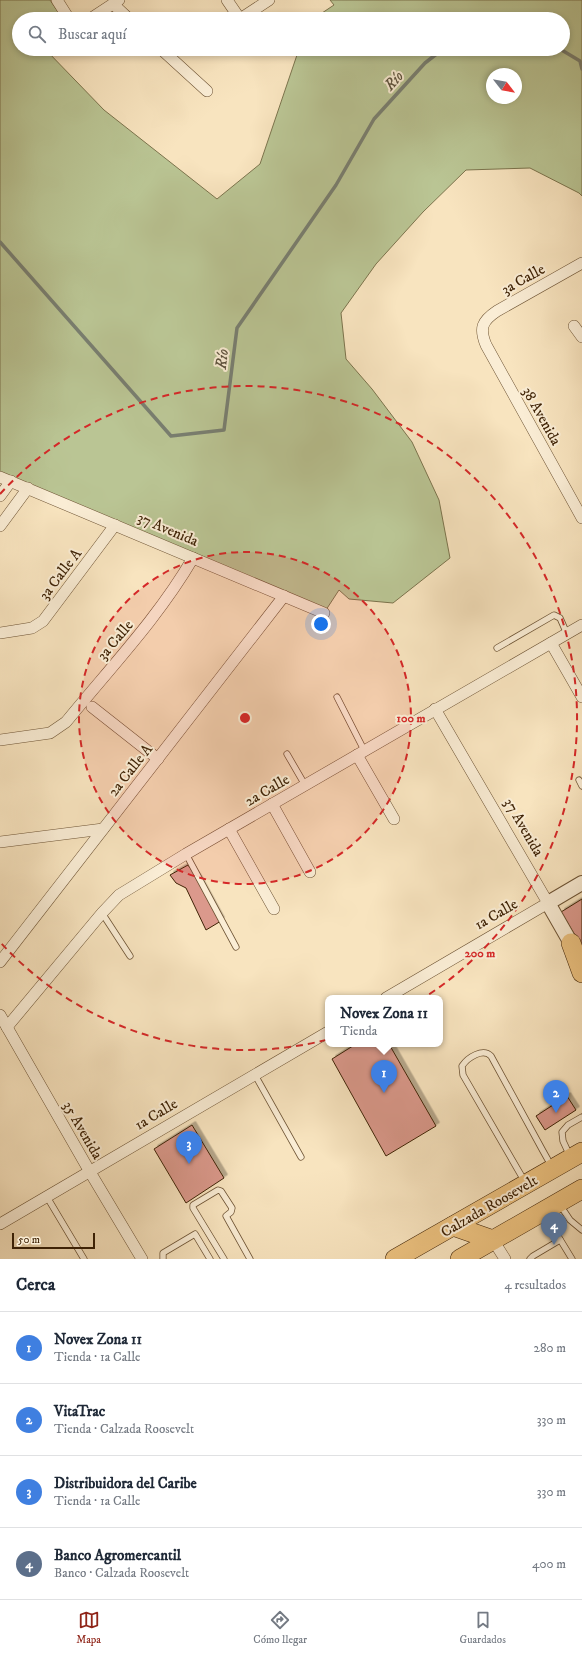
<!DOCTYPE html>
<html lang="es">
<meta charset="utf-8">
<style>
:root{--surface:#fff;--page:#f6f6f7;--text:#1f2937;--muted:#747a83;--line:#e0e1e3;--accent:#8f2418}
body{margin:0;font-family:"IM FELL DW Pica",serif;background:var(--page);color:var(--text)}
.compass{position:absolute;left:486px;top:68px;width:36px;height:36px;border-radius:50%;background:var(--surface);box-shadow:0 2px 6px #0003;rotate:121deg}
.scale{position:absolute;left:12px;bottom:10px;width:83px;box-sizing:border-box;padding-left:4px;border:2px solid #3f2306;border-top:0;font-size:11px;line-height:14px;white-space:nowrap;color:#3f2306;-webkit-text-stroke:3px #faedd5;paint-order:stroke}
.you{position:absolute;left:321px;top:624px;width:14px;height:14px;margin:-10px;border:3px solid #fff;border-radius:50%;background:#1a73e8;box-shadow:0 0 0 6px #1a73e833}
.badge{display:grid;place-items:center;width:26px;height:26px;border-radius:50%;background:var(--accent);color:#fff;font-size:13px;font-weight:700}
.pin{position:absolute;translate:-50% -33px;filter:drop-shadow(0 1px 2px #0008)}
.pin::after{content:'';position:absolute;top:21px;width:14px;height:12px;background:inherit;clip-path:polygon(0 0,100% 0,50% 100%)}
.popup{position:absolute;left:325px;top:995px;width:118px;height:52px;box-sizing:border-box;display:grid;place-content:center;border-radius:8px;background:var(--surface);filter:drop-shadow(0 1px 3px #0005);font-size:13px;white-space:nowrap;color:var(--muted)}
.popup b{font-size:15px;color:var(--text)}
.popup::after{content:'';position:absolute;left:50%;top:100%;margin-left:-8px;border:8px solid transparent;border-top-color:var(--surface)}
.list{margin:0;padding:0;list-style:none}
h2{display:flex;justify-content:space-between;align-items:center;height:52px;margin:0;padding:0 16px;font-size:17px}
h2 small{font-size:13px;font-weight:400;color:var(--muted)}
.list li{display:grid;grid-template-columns:26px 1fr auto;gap:12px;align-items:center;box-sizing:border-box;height:72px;padding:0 16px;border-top:1px solid var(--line)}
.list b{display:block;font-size:15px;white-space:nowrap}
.list p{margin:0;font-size:13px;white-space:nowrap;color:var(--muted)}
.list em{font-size:13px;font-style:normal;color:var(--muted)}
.icon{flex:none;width:22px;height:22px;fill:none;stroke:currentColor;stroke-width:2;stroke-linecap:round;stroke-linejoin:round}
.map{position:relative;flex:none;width:582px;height:1259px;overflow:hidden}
.search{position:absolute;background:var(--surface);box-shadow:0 2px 6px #0003;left:12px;right:12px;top:12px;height:44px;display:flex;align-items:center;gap:10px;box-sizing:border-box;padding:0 14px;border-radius:22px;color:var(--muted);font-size:15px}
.sheet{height:340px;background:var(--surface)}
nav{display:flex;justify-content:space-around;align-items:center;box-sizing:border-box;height:56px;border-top:1px solid var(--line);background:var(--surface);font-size:11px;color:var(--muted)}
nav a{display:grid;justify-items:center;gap:2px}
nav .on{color:var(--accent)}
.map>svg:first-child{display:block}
.green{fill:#bac594;stroke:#7c744d;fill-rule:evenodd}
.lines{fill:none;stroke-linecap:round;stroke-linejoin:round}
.stream{stroke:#797f71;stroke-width:3.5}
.building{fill:#db998c;stroke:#3f2306;filter:url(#shadow)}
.service-casing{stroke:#6d5334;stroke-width:7}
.minor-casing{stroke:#6d5334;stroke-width:12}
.tertiary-casing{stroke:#6d5334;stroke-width:16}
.trunk-casing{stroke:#3f2306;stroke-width:20}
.service{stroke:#faedd5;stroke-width:5.5}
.minor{stroke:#faedd5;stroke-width:11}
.tertiary{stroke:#faedd5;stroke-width:14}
.trunk{stroke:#ecc280;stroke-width:19}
.ring{fill:none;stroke:#d62828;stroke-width:2;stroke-dasharray:7 5}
.labels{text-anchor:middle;stroke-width:4;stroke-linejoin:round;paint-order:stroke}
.street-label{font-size:15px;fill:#3f2306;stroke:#faedd5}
.water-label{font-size:16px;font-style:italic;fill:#5c513c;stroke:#faedd5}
.centre{fill:#d62828;stroke:#faedd5;stroke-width:2}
.ring-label{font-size:12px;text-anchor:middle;font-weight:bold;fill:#d62828;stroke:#faedd5;stroke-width:4;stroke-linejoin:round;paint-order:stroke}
</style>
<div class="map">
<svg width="582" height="1259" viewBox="0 0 582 1259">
<defs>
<filter id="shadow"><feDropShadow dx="3.5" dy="-3.5" stdDeviation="0" flood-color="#0004"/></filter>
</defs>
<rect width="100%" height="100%" fill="#f8e4bf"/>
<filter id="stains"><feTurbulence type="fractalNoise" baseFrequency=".005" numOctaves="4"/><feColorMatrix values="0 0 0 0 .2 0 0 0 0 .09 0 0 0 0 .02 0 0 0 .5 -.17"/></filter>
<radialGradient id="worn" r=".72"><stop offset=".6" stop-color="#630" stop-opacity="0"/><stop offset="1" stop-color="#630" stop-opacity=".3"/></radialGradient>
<path class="green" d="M0 0H50L63 19H19V49H45L104 110 217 199 260 164 299 49H563V19H313L334 5 330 0H582V196L579 193 530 168 466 170 423 212 376 264 341 313 346 359 372 389 412 442 439 500 450 558 393 603 349 599 339 590 324 613 0 477ZM492 74H516V98H492Z"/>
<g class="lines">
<g class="stream">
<polyline points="560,49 580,61 582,69"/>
<polyline points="0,242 171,436 224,430 237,328 336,185 374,119 425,63 443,49"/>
</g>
</g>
<g class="building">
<polygon points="188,865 198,879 221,921 206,930 186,888 176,883 170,875"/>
<polygon points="582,899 582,947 561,912"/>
<polygon points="356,1044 389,1044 436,1126 386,1156 332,1059"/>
<polygon points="567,1096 576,1110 545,1130 536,1116"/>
<polygon points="192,1125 224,1178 186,1203 154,1149"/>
</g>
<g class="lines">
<defs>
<g id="service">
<polyline points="497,648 554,615 560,618 567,634"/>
<polyline points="337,697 364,750"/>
<polyline points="287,754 305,785"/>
<polyline points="579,780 582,786"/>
<polyline points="186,854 236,947"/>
<polyline points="102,913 130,956"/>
<polyline points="255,1075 301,1157"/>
<polyline points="570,1156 563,1141 562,1132 568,1125 582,1117"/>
<path d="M525 1182 463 1075 462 1066C468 1057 483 1048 491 1056L543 1151 552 1167"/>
<polyline points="47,1197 84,1259"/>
<polyline points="560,1205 570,1220 582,1230"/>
<polyline points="544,1213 572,1259"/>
<polyline points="163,1259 163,1253 195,1234 210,1259"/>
<polyline points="224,1259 193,1208 193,1205 218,1190 221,1191 232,1208 231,1212 226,1216 250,1259"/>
<polyline points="530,1259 533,1256 560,1240"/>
</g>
<g id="minor">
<polyline points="57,0 69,19"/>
<polyline points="227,0 240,19"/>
<polyline points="113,4 129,19"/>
<polyline points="90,19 119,0"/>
<polyline points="240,19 269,0"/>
<polyline points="161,49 207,91"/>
<path d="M582 263 497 311C482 321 479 328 486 345L582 518"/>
<polyline points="574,326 582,337"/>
<polyline points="0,477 324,613"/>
<polyline points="0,496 11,481"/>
<polyline points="0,526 28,488"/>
<polyline points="0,633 32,628 43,621 115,525"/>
<polyline points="551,643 582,697"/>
<polyline points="92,707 158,759"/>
<path d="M0 740 50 733 66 722C110 668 158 618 193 558"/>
<polyline points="357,755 394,819"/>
<polyline points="272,804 310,872"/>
<polyline points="229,829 274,909"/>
<polyline points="0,842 103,829"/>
<polyline points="0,962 284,596"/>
<polyline points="386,998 548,903 435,709"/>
<polyline points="0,1015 90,1172 142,1259"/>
<polyline points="7,1027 102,913 119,895 186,854 582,625"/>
<polyline points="0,1224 328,1032"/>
<polyline points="493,1240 505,1259"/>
</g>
<polyline id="tertiary" points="576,952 548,903 582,883"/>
<g id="trunk">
<polyline points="571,943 582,973"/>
<polyline points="453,1226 493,1240"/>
<polyline points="395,1259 582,1152"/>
<polyline points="460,1259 582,1189"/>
</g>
</defs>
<use href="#service" class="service-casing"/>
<use href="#minor" class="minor-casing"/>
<use href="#tertiary" class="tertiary-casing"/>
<use href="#trunk" class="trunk-casing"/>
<use href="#service" class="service"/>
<use href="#minor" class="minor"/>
<use href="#tertiary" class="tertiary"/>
<use href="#trunk" class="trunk"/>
</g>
<circle cx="245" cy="718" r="166" fill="#d62828" fill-opacity=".12"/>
<g class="ring">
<circle cx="245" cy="718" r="166"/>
<path d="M0 494A332 332 0 1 1 0 942"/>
</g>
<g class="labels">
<g class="street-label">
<text transform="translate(523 279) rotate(-29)" y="5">3a Calle</text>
<text transform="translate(542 416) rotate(61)" y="5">38 Avenida</text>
<text transform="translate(168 529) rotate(23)" y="5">37 Avenida</text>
<text transform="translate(60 574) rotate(-53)" y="5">3a Calle A</text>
<text transform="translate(115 640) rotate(-50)" y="5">3a Calle</text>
<text transform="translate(130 770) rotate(-52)" y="5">2a Calle A</text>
<text transform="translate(267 790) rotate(-30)" y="5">2a Calle</text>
<text transform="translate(524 827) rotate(60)" y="5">37 Avenida</text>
<text transform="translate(496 914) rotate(-30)" y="5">1a Calle</text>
<text transform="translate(156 1114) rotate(-31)" y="5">1a Calle</text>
<text transform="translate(83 1130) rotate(60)" y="5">35 Avenida</text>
<text transform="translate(489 1206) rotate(-30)" y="5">Calzada Roosevelt</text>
</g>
<g class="water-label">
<text transform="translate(393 80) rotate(-48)" y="6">Río</text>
<text transform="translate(221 359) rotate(-83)" y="6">Río</text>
</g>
</g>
<circle cx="245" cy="718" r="6" class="centre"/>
<g class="ring-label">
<text x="411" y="722">100 m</text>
<text x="480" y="957">200 m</text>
</g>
<rect width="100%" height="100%" filter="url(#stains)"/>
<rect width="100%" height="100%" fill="url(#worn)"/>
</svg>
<svg class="compass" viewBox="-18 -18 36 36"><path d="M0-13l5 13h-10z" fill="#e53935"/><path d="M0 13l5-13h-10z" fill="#747a83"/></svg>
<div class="scale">50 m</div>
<div class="you"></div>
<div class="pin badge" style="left:384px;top:1093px;background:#3f7fe0">1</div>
<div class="popup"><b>Novex Zona 11</b>Tienda</div>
<div class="pin badge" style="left:556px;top:1113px;background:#3f7fe0">2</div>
<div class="pin badge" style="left:189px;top:1164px;background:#3f7fe0">3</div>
<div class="pin badge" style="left:554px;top:1245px;background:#5c6f8a">4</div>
<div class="search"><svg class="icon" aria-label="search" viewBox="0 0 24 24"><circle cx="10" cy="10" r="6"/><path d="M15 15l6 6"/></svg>Buscar aquí</div>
</div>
<section class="sheet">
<h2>Cerca<small>4 resultados</small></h2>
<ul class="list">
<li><span class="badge" style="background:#3f7fe0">1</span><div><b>Novex Zona 11</b><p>Tienda · 1a Calle</p></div><em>280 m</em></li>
<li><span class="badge" style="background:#3f7fe0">2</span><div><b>VitaTrac</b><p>Tienda · Calzada Roosevelt</p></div><em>330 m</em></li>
<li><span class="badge" style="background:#3f7fe0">3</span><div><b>Distribuidora del Caribe</b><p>Tienda · 1a Calle</p></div><em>330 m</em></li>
<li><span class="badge" style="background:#5c6f8a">4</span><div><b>Banco Agromercantil</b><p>Banco · Calzada Roosevelt</p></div><em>400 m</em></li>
</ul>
</section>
<nav>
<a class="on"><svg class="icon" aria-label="map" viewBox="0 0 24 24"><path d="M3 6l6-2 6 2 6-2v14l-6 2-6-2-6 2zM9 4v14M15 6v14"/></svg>Mapa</a>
<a><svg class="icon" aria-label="directions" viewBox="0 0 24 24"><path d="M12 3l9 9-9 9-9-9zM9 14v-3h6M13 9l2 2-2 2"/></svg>Cómo llegar</a>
<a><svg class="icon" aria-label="saved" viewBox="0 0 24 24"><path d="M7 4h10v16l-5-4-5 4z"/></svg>Guardados</a>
</nav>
